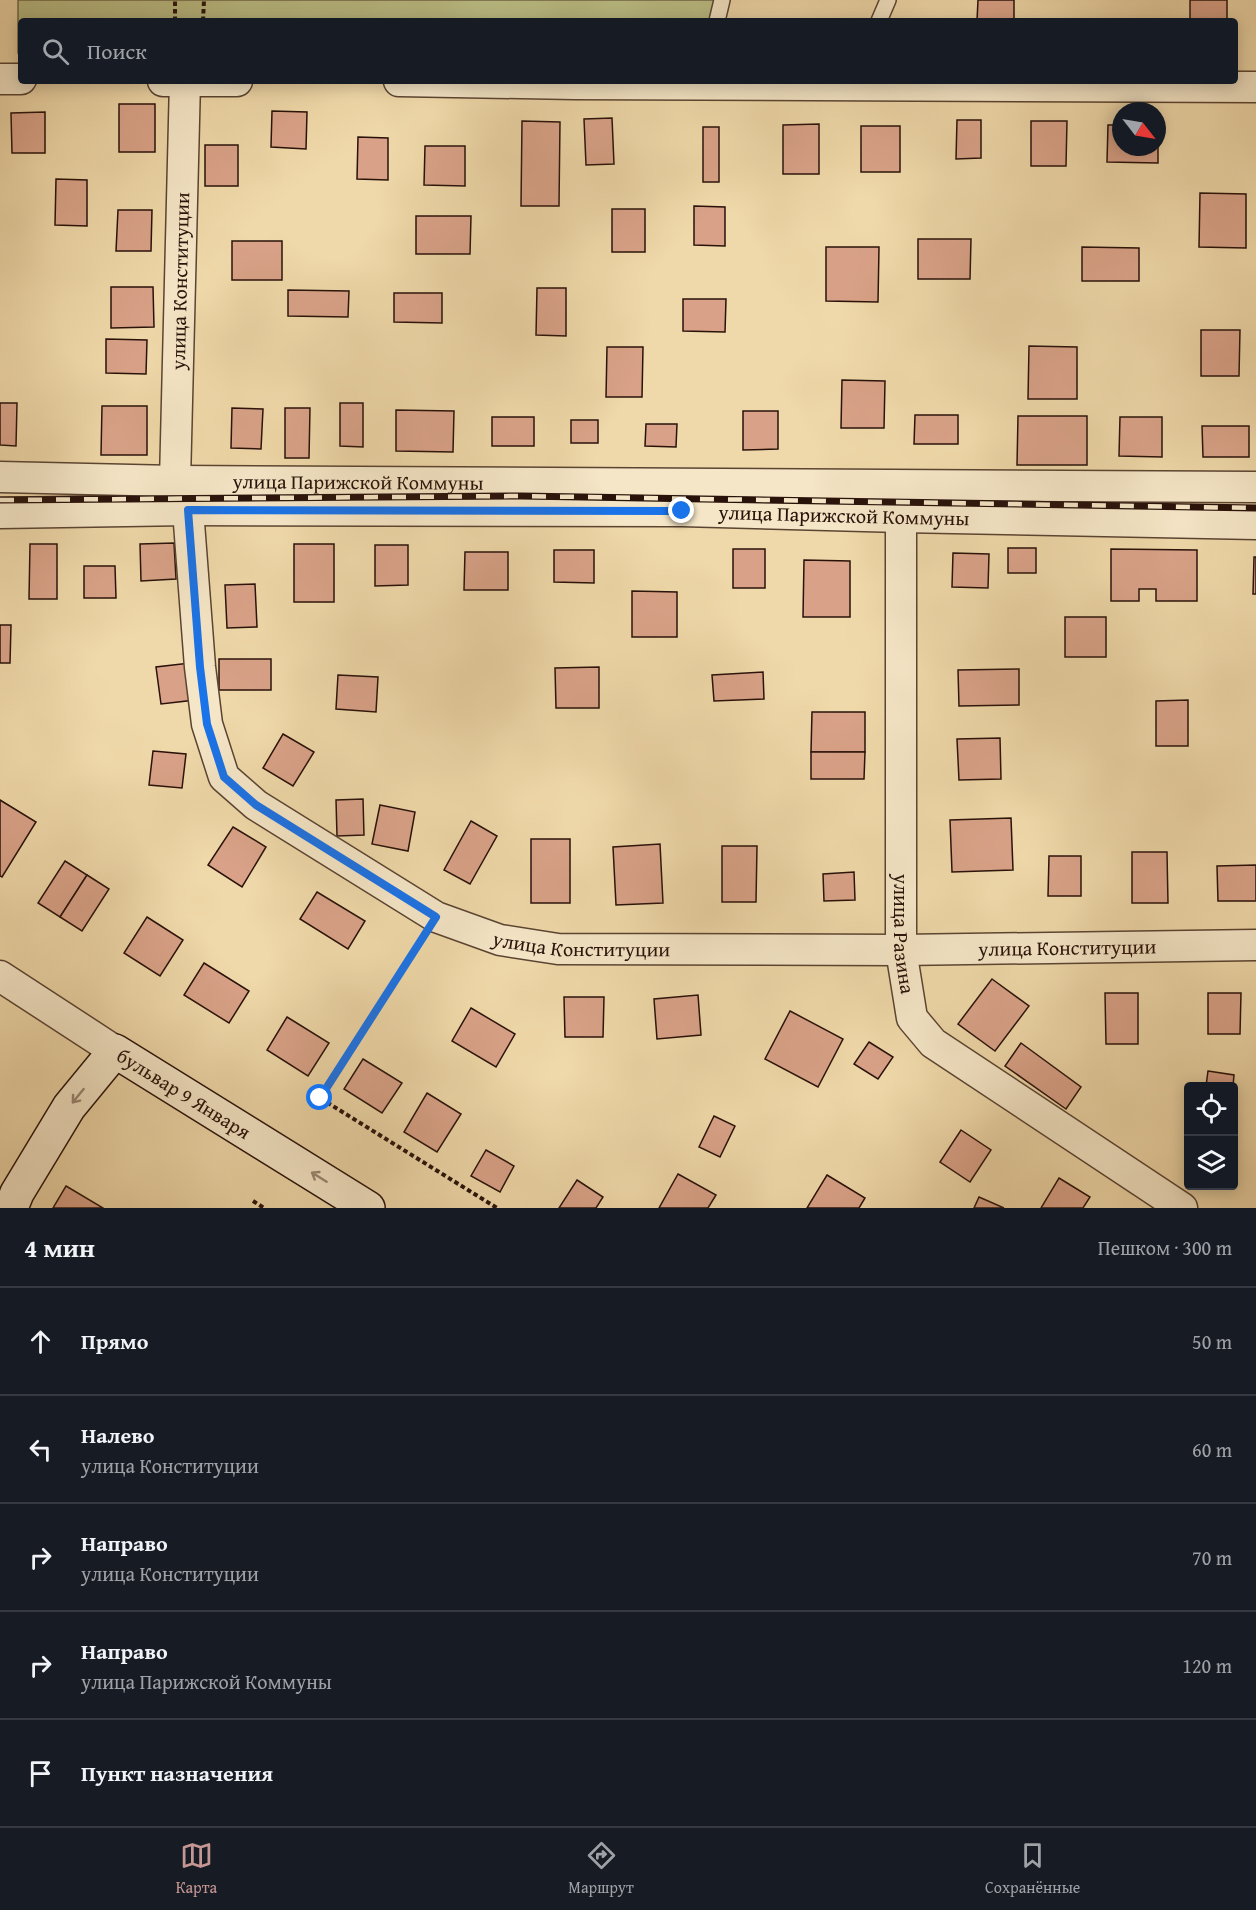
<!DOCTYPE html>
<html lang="ru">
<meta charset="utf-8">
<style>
:root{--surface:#171b24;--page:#20242c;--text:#f1f3f6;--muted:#9ea1a6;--line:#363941;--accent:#c59692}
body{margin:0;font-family:"Gentium Book Plus",serif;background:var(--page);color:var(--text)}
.controls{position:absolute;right:18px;bottom:18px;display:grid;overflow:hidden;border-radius:6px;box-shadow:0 3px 15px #0003}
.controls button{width:54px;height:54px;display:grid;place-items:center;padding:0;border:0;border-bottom:2px solid var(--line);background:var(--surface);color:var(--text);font:30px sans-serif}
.compass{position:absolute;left:1112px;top:102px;width:54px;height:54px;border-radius:50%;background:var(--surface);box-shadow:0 3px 15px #0003;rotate:121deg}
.stop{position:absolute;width:18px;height:18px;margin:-14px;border:4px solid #1a73e8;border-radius:50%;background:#fff}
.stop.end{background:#1a73e8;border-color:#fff;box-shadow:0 2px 6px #0008}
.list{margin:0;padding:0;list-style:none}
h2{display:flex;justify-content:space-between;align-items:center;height:78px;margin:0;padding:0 24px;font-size:26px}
h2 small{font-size:20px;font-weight:400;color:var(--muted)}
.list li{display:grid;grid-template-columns:39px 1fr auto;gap:18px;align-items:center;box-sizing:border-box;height:108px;padding:0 24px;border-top:2px solid var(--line)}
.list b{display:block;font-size:22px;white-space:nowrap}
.list p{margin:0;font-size:20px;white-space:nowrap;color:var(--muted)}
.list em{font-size:20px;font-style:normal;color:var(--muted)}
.icon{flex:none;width:33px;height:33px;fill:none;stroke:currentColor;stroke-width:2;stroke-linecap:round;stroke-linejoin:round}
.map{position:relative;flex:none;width:1256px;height:1208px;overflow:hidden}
.search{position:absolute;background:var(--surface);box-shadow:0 3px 15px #0003;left:18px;right:18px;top:18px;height:66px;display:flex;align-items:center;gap:15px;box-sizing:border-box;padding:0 21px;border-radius:6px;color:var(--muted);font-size:22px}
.sheet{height:618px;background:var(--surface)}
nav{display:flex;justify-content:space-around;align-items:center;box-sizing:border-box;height:84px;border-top:2px solid var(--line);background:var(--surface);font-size:16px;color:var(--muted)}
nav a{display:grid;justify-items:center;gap:3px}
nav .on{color:var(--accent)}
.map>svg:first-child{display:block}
.green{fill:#bbbe86;stroke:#726848;stroke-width:1.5}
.building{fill:#d9a288;stroke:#29120a;stroke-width:1.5}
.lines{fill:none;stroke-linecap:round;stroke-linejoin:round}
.lane-casing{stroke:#5a4432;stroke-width:18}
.street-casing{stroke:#5a4432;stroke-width:33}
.secondary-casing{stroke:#29120a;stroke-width:36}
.path{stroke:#29120a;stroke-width:4;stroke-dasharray:4.5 3;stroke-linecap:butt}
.lane{stroke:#f5e6c7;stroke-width:15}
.street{stroke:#f5e6c7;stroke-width:30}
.secondary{stroke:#f5e6c7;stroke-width:33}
.rail-casing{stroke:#29120a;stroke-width:7}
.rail{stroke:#f5e6c7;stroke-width:4.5;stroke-dasharray:14;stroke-linecap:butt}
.oneway{stroke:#998772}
.route{stroke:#1a73e8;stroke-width:8}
.labels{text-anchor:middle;stroke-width:6;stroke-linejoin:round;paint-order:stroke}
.street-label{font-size:20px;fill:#29120a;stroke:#f5e6c7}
</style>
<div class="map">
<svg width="1256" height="1208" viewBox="0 0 1256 1208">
<rect width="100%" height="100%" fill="#efd8a9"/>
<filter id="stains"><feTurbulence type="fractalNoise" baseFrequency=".00333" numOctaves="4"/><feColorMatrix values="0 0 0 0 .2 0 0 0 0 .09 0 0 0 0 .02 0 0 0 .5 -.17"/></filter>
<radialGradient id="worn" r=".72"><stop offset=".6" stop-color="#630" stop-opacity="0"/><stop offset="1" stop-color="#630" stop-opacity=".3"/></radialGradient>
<polygon class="green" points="18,0 715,0 710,21 21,21 21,53 18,53"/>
<g class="building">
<polygon points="978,0 1014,0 1014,21 977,21"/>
<rect x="1190" y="0" width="37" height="21"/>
<rect x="119" y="104" width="36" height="48"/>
<polygon points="272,111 307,112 306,149 271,147"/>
<polygon points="45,112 45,153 12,153 11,113"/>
<polygon points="612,118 614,164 586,165 584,119"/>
<polygon points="957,120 981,120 981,158 956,159"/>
<polygon points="522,121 560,122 559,206 521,206"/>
<polygon points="1031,121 1067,121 1066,166 1031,166"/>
<polygon points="819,124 819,174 783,174 783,125"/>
<polygon points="1108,125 1121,125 1121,147 1157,147 1158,125 1158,163 1107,162"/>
<rect x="861" y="126" width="39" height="46"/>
<rect x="703" y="127" width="16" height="55"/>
<polygon points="358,137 388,138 388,180 357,179"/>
<rect x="205" y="145" width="33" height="41"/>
<polygon points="425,146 465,146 465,186 424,185"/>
<polygon points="56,179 87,180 87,226 55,225"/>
<polygon points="1200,193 1246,194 1246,248 1199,247"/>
<polygon points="694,206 725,207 725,246 694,245"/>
<rect x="612" y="209" width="33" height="43"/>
<polygon points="118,210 152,210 151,251 116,251"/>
<polygon points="416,216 471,216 470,254 416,254"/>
<polygon points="918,239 971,239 970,279 918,279"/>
<rect x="232" y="241" width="50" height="39"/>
<polygon points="826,247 879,247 878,302 826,301"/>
<polygon points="1082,247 1139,248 1139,281 1082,281"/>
<polygon points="111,287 153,287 154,327 111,328"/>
<polygon points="537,288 566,288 566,336 536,335"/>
<polygon points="288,290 349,291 348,317 288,316"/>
<polygon points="394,293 442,293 442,323 394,322"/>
<polygon points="683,299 726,299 725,332 683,331"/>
<polygon points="1201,330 1240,330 1239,376 1201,376"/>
<polygon points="106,339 147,340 146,374 106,373"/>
<polygon points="1029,346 1077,347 1077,399 1028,399"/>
<polygon points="607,347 643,347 642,397 606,397"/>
<polygon points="842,380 885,381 884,428 841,428"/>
<polygon points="0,403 17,403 16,446 0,445"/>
<polygon points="340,403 363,403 363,447 340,446"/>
<polygon points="102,406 147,406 147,455 101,455"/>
<polygon points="232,408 263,409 261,449 231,448"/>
<polygon points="285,408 310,408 309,458 285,458"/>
<polygon points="396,410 454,411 453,452 396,451"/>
<polygon points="743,411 778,411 778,449 743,450"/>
<polygon points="915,415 958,415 958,444 914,444"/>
<polygon points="1018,416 1087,416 1087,465 1017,465"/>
<rect x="492" y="417" width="42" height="29"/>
<polygon points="1120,417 1162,417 1162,457 1119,456"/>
<rect x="571" y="420" width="27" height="23"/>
<polygon points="646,424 677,424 676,447 645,446"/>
<polygon points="1202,426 1249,426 1249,457 1203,457"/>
<polygon points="174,543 176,579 141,581 140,544"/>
<polygon points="30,544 57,544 57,599 29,599"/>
<rect x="294" y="544" width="40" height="58"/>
<polygon points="375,545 408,545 408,585 375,586"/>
<rect x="1008" y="548" width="28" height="25"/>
<rect x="733" y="549" width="32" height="39"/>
<polygon points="1111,549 1197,550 1197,601 1156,601 1156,589 1139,589 1139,601 1111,601"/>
<polygon points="554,550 594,550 594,583 554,582"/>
<polygon points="465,552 508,552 508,590 464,590"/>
<polygon points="953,553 989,554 988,588 952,587"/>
<polygon points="1254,557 1256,557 1256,594 1253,594"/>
<polygon points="804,560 850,561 850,617 803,617"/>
<polygon points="84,566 115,566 116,598 84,598"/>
<polygon points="255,584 257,627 227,628 225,585"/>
<polygon points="632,591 677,592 677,637 632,637"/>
<rect x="1065" y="617" width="41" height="40"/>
<polygon points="0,625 11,625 10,663 0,663"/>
<rect x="219" y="659" width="52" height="31"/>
<polygon points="190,663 195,700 161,704 156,667"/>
<polygon points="599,667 599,708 556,708 555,668"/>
<polygon points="1019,669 1019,705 959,706 958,670"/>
<polygon points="763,672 764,699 714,701 712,675"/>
<polygon points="338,675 378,677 376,712 336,709"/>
<polygon points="1188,700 1188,746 1156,746 1156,701"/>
<polygon points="812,712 865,712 865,752 811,752"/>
<polygon points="283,734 314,752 293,786 263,768"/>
<polygon points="1000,738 1001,779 959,780 957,739"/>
<polygon points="153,751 186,754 182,788 149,785"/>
<polygon points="811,752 865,752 864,779 811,779"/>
<polygon points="363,799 364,835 337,836 336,800"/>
<polygon points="0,800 36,822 2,877 0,876"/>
<polygon points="380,805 415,812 408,851 372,844"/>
<polygon points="1011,818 1013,870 952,872 950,820"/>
<polygon points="471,821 497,836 470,884 444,870"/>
<polygon points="233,827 266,847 242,887 208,865"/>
<rect x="531" y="839" width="39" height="64"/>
<polygon points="660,844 663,903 616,905 613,847"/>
<polygon points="722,846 757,846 756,902 722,902"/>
<polygon points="1132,852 1167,852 1168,903 1132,903"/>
<polygon points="1049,856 1081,856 1081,896 1048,896"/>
<polygon points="65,861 87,875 60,917 38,903"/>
<polygon points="1256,865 1256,901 1218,901 1217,866"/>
<polygon points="854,872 855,900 824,901 823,874"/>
<polygon points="87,875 109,889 82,931 60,917"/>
<polygon points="317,892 365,921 348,949 300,919"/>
<polygon points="147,917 183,940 160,976 124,953"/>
<polygon points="204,963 249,991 229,1023 184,995"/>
<polygon points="992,979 1029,1006 995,1051 958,1024"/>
<polygon points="1105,993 1138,993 1138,1044 1106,1044"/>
<polygon points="1208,993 1241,993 1240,1034 1208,1034"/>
<polygon points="698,995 701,1035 657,1039 654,999"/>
<polygon points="564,997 604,997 603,1037 565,1037"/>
<polygon points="471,1008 515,1034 496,1067 452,1041"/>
<polygon points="790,1011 843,1039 818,1087 765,1059"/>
<polygon points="287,1017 329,1043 308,1076 267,1050"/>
<polygon points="869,1042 893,1057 878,1079 854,1064"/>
<polygon points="1021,1043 1081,1087 1066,1109 1005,1066"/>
<polygon points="363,1059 402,1083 382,1113 344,1089"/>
<polygon points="1208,1071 1234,1075 1233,1086 1206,1086"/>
<polygon points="427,1093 461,1114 437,1152 404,1132"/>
<polygon points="714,1116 735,1126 720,1157 699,1147"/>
<polygon points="961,1130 991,1150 970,1182 940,1162"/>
<polygon points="486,1150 514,1166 500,1192 471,1176"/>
<polygon points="678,1174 716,1195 708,1208 659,1208"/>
<polygon points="827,1175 865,1198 859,1208 807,1208"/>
<polygon points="1059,1178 1090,1197 1083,1208 1041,1208"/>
<polygon points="577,1180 603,1197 596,1208 559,1208"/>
<polygon points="66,1186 103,1208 53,1208"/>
<polygon points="979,1197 1004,1208 974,1208"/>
</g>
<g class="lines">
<defs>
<g id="lane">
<polyline points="717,21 722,0"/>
<polyline points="879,21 888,0"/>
</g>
<g id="street">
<polyline points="0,79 21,79"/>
<polyline points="163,81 237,81"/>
<polyline points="399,81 575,84 1256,87"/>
<path id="s1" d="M0 477 175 481 1256 487"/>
<path id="s2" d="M175 481 185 81"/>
<path id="s3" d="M188 510 200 667 207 724 224 777 256 805 436 917 500 940 558 949 901 950 1256 945"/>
<path id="s4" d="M0 513 188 510 682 511 901 517 1256 524"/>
<path id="s5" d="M901 517V950L912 1018 933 1043 1182 1208"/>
<polyline points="0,976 115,1051"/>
</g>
<g id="secondary">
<path id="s6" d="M11 1208 17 1193 69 1107 115 1051 368 1208"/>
</g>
</defs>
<use href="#lane" class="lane-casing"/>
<use href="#street" class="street-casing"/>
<use href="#secondary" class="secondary-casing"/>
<g class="path">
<polyline points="175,21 175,0"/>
<polyline points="203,21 204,0"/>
<polyline points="421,941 320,1098 497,1208"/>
<polyline points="253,1201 264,1208"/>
</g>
<use href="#lane" class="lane"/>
<use href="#street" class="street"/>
<use href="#secondary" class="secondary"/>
<defs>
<polyline id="rail" points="0,500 521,496 1256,508"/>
</defs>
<use href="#rail" class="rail-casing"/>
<use href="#rail" class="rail"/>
</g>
<defs><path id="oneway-shaft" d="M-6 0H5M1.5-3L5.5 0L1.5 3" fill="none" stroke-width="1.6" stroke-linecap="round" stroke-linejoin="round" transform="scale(1.5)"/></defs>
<g class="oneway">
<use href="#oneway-shaft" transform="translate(78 1096) rotate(129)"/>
<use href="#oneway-shaft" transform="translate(319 1177) rotate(-148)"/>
</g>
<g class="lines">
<polyline class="route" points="320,1098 436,917 256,805 224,777 207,724 200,667 188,510 682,511"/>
</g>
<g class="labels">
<g class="street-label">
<text dy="7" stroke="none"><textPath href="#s2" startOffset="200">улица Конституции</textPath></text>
<text dy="7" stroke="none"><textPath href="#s1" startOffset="358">улица Парижской Коммуны</textPath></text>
<text dy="7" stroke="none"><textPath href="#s4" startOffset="844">улица Парижской Коммуны</textPath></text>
<text dy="7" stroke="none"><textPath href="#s5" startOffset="417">улица Разина</textPath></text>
<text dy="7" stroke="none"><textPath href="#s3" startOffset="675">улица Конституции</textPath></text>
<text dy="7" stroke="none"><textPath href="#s3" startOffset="1161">улица Конституции</textPath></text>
<text dy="7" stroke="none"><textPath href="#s6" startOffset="270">бульвар 9 Января</textPath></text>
</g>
</g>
<rect width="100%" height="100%" filter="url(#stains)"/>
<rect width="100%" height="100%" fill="url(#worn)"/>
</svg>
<div class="controls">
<button><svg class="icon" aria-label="locate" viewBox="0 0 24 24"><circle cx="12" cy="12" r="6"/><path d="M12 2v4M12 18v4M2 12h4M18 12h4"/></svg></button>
<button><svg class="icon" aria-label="layers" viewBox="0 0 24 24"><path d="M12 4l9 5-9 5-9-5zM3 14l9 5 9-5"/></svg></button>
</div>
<svg class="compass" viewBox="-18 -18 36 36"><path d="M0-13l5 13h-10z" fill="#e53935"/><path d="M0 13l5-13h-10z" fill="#9ea1a6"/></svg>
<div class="stop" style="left:320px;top:1098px"></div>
<div class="stop end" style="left:682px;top:511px"></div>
<div class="search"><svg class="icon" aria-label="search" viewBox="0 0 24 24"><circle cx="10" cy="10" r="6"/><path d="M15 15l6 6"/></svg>Поиск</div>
</div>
<section class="sheet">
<h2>4 мин<small>Пешком · 300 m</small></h2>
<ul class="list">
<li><svg class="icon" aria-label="ahead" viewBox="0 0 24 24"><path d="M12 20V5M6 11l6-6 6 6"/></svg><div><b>Прямо</b></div><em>50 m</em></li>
<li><svg class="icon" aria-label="left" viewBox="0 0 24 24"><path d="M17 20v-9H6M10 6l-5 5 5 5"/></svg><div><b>Налево</b><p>улица Конституции</p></div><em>60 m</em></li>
<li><svg class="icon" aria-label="right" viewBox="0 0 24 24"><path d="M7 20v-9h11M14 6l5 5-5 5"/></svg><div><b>Направо</b><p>улица Конституции</p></div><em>70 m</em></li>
<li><svg class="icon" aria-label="right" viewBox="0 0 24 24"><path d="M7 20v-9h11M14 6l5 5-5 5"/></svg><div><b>Направо</b><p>улица Парижской Коммуны</p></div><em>120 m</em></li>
<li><svg class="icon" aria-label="arrive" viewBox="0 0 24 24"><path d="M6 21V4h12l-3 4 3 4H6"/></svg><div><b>Пункт назначения</b></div></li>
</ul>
</section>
<nav>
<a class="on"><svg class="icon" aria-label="map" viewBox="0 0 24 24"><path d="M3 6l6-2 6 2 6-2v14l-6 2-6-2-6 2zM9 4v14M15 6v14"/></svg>Карта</a>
<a><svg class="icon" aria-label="directions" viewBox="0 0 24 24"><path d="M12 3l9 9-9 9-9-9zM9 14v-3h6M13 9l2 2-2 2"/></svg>Маршрут</a>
<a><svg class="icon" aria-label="saved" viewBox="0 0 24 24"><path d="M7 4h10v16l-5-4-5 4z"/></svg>Сохранённые</a>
</nav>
